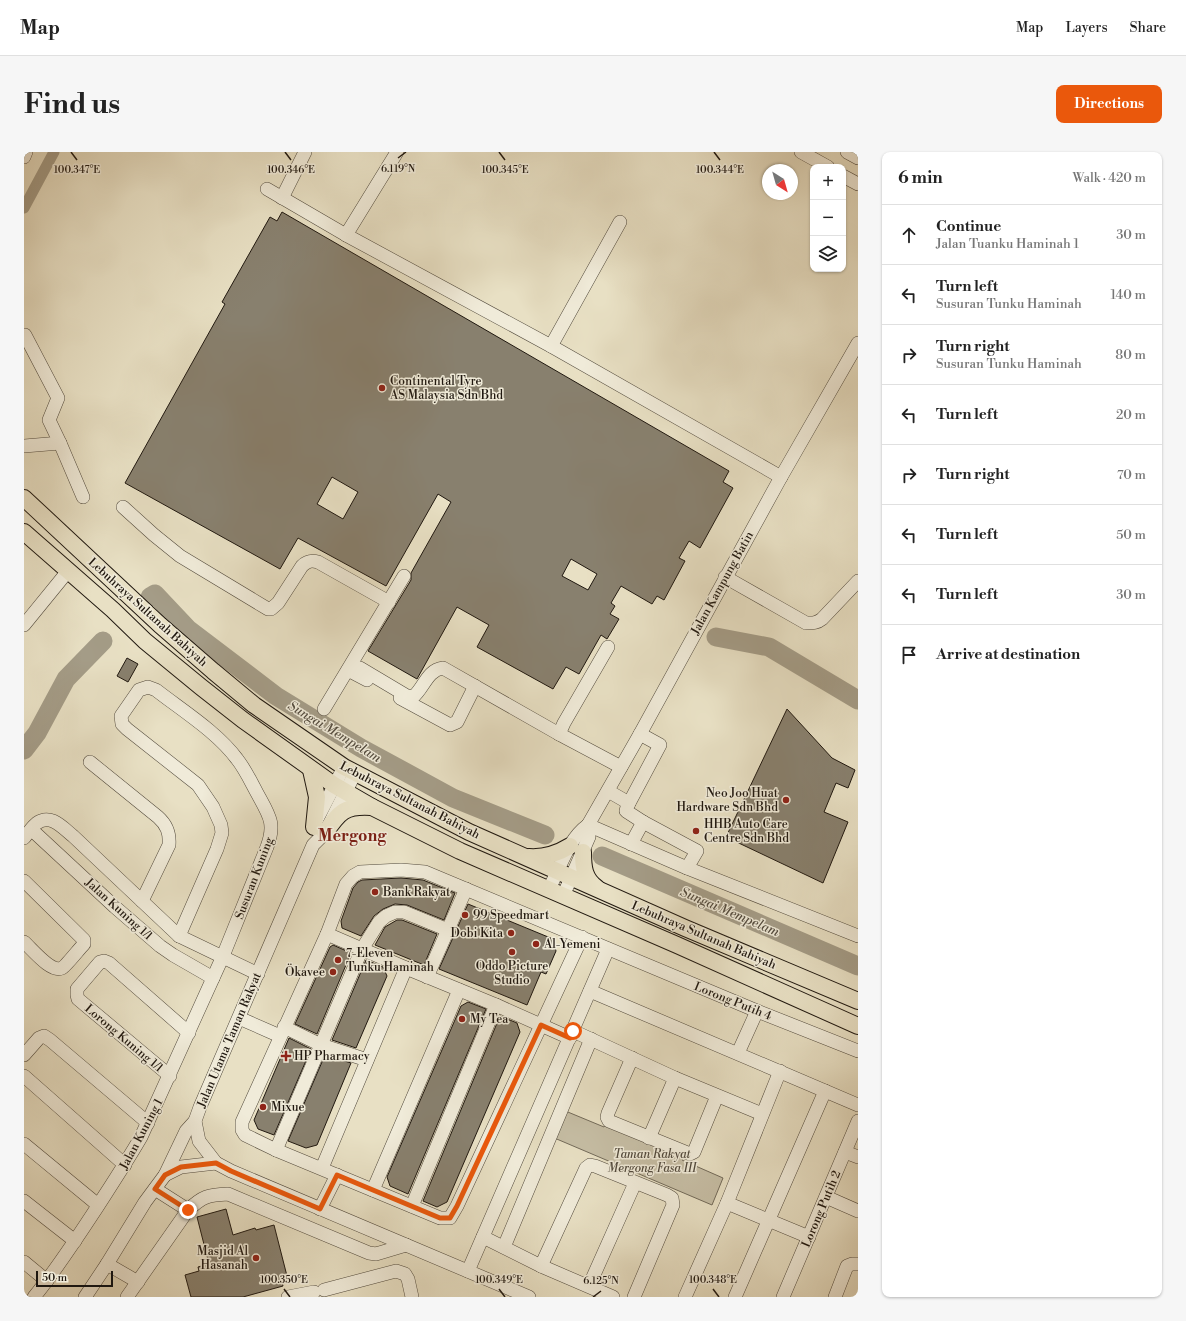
<!DOCTYPE html>
<meta charset="utf-8">
<style>
:root{--surface:#fff;--page:#f6f6f6;--text:#222;--muted:#767676;--line:#e0e0e0;--accent:#ea580c}
body{margin:0;font-family:"Libre Bodoni",serif;background:var(--page);color:var(--text)}
.controls{position:absolute;right:12px;top:12px;display:grid;overflow:hidden;border-radius:8px;box-shadow:0 1px 3px #0004}
.controls button{width:36px;height:36px;display:grid;place-items:center;padding:0;border:0;border-bottom:1px solid var(--line);background:var(--surface);color:var(--text);font:20px sans-serif}
.compass{position:absolute;left:738px;top:12px;width:36px;height:36px;border-radius:50%;background:var(--surface);box-shadow:0 1px 3px #0004;rotate:143deg}
.scale{position:absolute;left:12px;bottom:10px;width:77px;box-sizing:border-box;padding-left:4px;border:2px solid #201810;border-top:0;font-size:11px;line-height:14px;white-space:nowrap;color:#201810;-webkit-text-stroke:3px #f0ebd9;paint-order:stroke}
.stop{position:absolute;width:12px;height:12px;margin:-9px;border:3px solid #ea580c;border-radius:50%;background:#fff}
.stop.end{background:#ea580c;border-color:#fff;box-shadow:0 1px 4px #0008}
.list{margin:0;padding:0;list-style:none}
h2{display:flex;justify-content:space-between;align-items:center;height:52px;margin:0;padding:0 16px;font-size:17px}
h2 small{font-size:13px;font-weight:400;color:var(--muted)}
.list li{display:grid;grid-template-columns:26px 1fr auto;gap:12px;align-items:center;box-sizing:border-box;height:60px;padding:0 16px;border-top:1px solid var(--line)}
.list b{display:block;font-size:15px;white-space:nowrap}
.list p{margin:0;font-size:13px;white-space:nowrap;color:var(--muted)}
.list em{font-size:13px;font-style:normal;color:var(--muted)}
.icon{flex:none;width:22px;height:22px;fill:none;stroke:currentColor;stroke-width:2;stroke-linecap:round;stroke-linejoin:round}
.map{position:relative;flex:none;width:834px;height:1145px;overflow:hidden;border-radius:8px}
header{display:flex;align-items:center;gap:24px;box-sizing:border-box;height:56px;padding:0 20px;background:var(--surface);border-bottom:1px solid var(--line)}
header strong{font-size:19px}
nav{display:flex;gap:22px;margin-inline-start:auto;font-size:14px}
.intro{display:flex;align-items:center;justify-content:space-between;box-sizing:border-box;height:96px;padding:0 24px}
h1{margin:0;font-size:28px}
.button{padding:10px 18px;border-radius:8px;background:var(--accent);color:#fff;font-size:14px;font-weight:700}
main{display:flex;gap:24px;padding:0 24px}
aside{flex:1;background:var(--surface);border-radius:8px;box-shadow:0 1px 3px #0004}
.map>svg:first-child{display:block}
.green{fill:#c6bea5;stroke:#736b5a}
.lines{fill:none;stroke-linecap:round;stroke-linejoin:round}
.canal{stroke:#a49c87;stroke-width:11}
.river{stroke:#a49c87;stroke-width:19}
.building{fill:#88806e;stroke:#201810;fill-rule:evenodd}
.minor-casing{stroke:#524a3d;stroke-width:14}
.major-casing{stroke:#201810;stroke-width:18}
.minor{stroke:#f0ebd9;stroke-width:13}
.major{stroke:#e8e0c4;stroke-width:16}
.route{stroke:#ea580c;stroke-width:5}
.ticks{fill:none;stroke:#201810;stroke-width:1.5}
.poi-dot{fill:#8f2418;stroke:#f0ebd9;stroke-width:1.5}
.labels{text-anchor:middle;stroke-width:3;stroke-linejoin:round;paint-order:stroke}
.poi-label{font-size:12px;fill:#201810;stroke:#f0ebd9;text-anchor:start}
.street-label{font-size:12px;fill:#201810;stroke:#f0ebd9}
.park-label{font-size:12px;font-style:italic;fill:#524a3d;stroke:#f0ebd9}
.water-label{font-size:13px;font-style:italic;fill:#554d40;stroke:#f0ebd9}
.district-label{font-size:16px;font-weight:bold;fill:#7a1f14;stroke:#f0ebd9}
.ticks-label{font-size:10px;text-anchor:middle;fill:#201810;stroke:#f0ebd9;stroke-width:3;stroke-linejoin:round;paint-order:stroke}
</style>
<header>
<strong>Map</strong>
<nav><a>Map</a><a>Layers</a><a>Share</a></nav>
</header>
<div class="intro"><h1>Find us</h1><a class="button">Directions</a></div>
<main>
<div class="map">
<svg width="834" height="1145" viewBox="0 0 834 1145">
<rect width="100%" height="100%" fill="#e8e0c4"/>
<filter id="stains"><feTurbulence type="fractalNoise" baseFrequency=".005" numOctaves="4"/><feColorMatrix values="0 0 0 0 .2 0 0 0 0 .09 0 0 0 0 .02 0 0 0 .5 -.17"/></filter>
<radialGradient id="worn" r=".72"><stop offset=".6" stop-color="#630" stop-opacity="0"/><stop offset="1" stop-color="#630" stop-opacity=".3"/></radialGradient>
<polygon class="green" points="539,958 580,975 582,971 659,1004 658,1008 699,1026 688,1053 528,985"/>
<g class="lines">
<polyline class="canal" points="0,56 30,0"/>
<g class="river">
<polyline points="126,445 131,442 164,477 252,544 337,596 429,646 521,683"/>
<polyline points="692,485 745,495 834,548"/>
<polyline points="0,598 13,581 42,527 79,489"/>
<polyline points="578,704 834,814"/>
</g>
</g>
<g class="building">
<path d="M258 60 705 319 699 330 709 336 676 396 665 389 655 406 661 409 640 448 633 444 628 452 597 434 587 451 591 454 586 462 595 467 583 487 577 483 555 522 542 515 529 537 453 495 465 473 433 455 393 527 344 499 387 428V421L427 350 414 342 362 434 274 386 256 417 101 331 201 152 198 150 246 65 253 69ZM308 325 334 340 319 367 293 352ZM547 407 573 422 564 438 538 424Z"/>
<polygon points="103,506 114,512 104,530 93,524"/>
<polygon points="763,557 808,606 831,618 824,636 812,631 800,660 824,670 799,731 702,685"/>
<polygon points="377,726 399,728 431,741 420,768 383,753 371,752 359,757 350,764 337,784 318,776 317,769 329,736 334,730 338,728"/>
<polygon points="444,752 529,787 532,799 522,822 517,820 503,853 415,817"/>
<polygon points="373,768 378,768 413,782 400,813 351,793 361,775"/>
<polygon points="309,793 327,801 293,882 271,872 306,795"/>
<polygon points="342,808 359,815 363,824 332,896 308,888"/>
<polygon points="444,850 462,857 384,1042 366,1034 363,1025 437,854"/>
<polygon points="476,864 493,871 496,880 423,1050 413,1055 399,1049"/>
<polygon points="265,886 287,897 250,983 234,977 230,968"/>
<polygon points="301,903 327,911 293,993 282,996 264,989"/>
<polygon points="202,1057 209,1083 231,1076 232,1078 250,1073 263,1124 257,1126 259,1134 219,1145 167,1145 161,1123 175,1119 174,1115 185,1112 173,1065"/>
</g>
<g class="lines">
<defs>
<g id="minor">
<polyline points="777,0 804,15"/>
<polyline points="823,0 834,6"/>
<polyline points="0,5 2,0"/>
<polyline points="819,24 834,32"/>
<polyline points="243,37 322,83 527,194 757,325"/>
<polyline points="258,46 281,0"/>
<polyline points="322,83 373,0"/>
<polyline points="1,183 34,246 25,268 36,291 59,345"/>
<polyline points="527,194 596,70"/>
<polyline points="0,294 36,291"/>
<path d="M99 355 130 383 156 404 244 457H247L254 451 278 414C283 409 287 408 294 410L365 450"/>
<path d="M701 425 782 471C789 471 793 471 798 467L834 429"/>
<polyline points="0,473 44,419"/>
<polyline points="584,495 540,571 535,582 597,615"/>
<path d="M336 516 383 544 389 545C400 536 403 518 419 516L535 582"/>
<polyline points="324,518 343,528"/>
<polyline points="376,546 426,573 433,570 451,534"/>
<polyline points="300,557 380,424"/>
<polyline points="616,582 636,593 603,655 602,659 619,670 673,699 663,716"/>
<path d="M66 610 134 665C143 673 146 681 145 693L118 749"/>
<polyline points="331,621 301,681 289,693 176,955 171,969 175,989 192,1011 207,1019 505,1145"/>
<polyline points="584,639 605,651"/>
<polyline points="292,669 320,615"/>
<polyline points="564,673 663,716 834,784"/>
<polyline points="8,678 91,755 136,794 149,803 189,826"/>
<path d="M0 686C4 681 8 675 13 671 27 661 39 676 49 684L155 784 234 822"/>
<polyline points="607,692 619,670"/>
<path d="M0 729 60 788V792C55 797 42 814 38 816 27 821 8 797 0 790"/>
<path d="M525 737C536 716 544 687 564 673L616 582 757 325 834 191"/>
<polyline points="539,744 565,685 564,673"/>
<polyline points="303,782 382,816 472,853 546,886"/>
<polyline points="558,785 433,1054 426,1066 416,1066 252,998 221,983 218,978 218,970 303,782 322,732 329,724 336,720 377,718 401,720 733,859 834,899"/>
<polyline points="403,825 442,737"/>
<polyline points="566,839 834,953"/>
<polyline points="215,866 256,884"/>
<polyline points="260,875 297,893 343,908"/>
<polyline points="549,879 651,926 738,962"/>
<polyline points="714,901 733,859"/>
<polyline points="0,903 15,886 20,884 26,888 124,971"/>
<polyline points="608,906 584,961 583,965 585,969 666,1002 670,1000 693,944"/>
<polyline points="0,924 101,1013"/>
<polyline points="146,924 54,847 53,843 53,837 76,810 80,809 85,811 165,881"/>
<polyline points="625,986 651,926"/>
<polyline points="0,992 74,1053"/>
<polyline points="252,998 338,797 355,770 362,764 371,760 380,760 424,778"/>
<polyline points="821,1000 834,1005"/>
<polyline points="298,1016 382,816"/>
<polyline points="141,1023 157,1015 192,1011"/>
<polyline points="131,1037 164,1058"/>
<polyline points="349,1038 435,838"/>
<polyline points="802,1045 834,1059"/>
<polyline points="0,1049 51,1089"/>
<polyline points="703,1051 785,1085"/>
<polyline points="388,1054 472,853"/>
<polyline points="296,1057 313,1023"/>
<polyline points="459,1085 517,1114 589,1145"/>
<polyline points="480,1095 567,887"/>
<polyline points="0,1110 23,1129"/>
<polyline points="83,1112 114,1130"/>
<polyline points="517,1114 562,1016 566,1013 571,1014 643,1043 648,1046 649,1053 610,1145"/>
<polyline points="444,1119 584,797"/>
<polyline points="565,1134 611,1031"/>
<polyline points="300,1138 372,1119 381,1122 384,1127 388,1145"/>
<path d="M10 1145C32 1118 51 1089 70 1060 86 1035 102 1011 117 985L199 804 243 695C252 671 245 663 233 641 227 630 221 617 213 607 193 580 159 559 132 538L124 535 115 538 97 564 98 572 103 577 174 633 189 655 197 673 198 681 193 697 155 784"/>
<polyline points="61,1145 83,1112 121,1050 141,1023 162,979 171,969"/>
<path d="M103 1145 164 1058C179 1044 184 1043 204 1042L345 1101 352 1102 382 1093"/>
<polyline points="264,1145 290,1140"/>
<polyline points="661,1145 703,1051 756,919"/>
<polyline points="711,1145 801,939"/>
<polyline points="759,1145 834,969"/>
<polyline points="811,1145 823,1114 828,1112 834,1112"/>
</g>
<g id="major">
<polyline points="0,346 136,473 189,519 230,553 320,615 445,680 661,776 834,849"/>
<polyline points="0,380 89,458 121,489 177,535 219,568 310,633 348,655 436,699 653,793 834,874"/>
<polyline points="287,618 293,645 290,675"/>
<path d="M301 681C315 660 321 653 348 655"/>
<path d="M559 700C559 715 560 727 573 736"/>
<path d="M505 705C520 706 533 702 546 694"/>
</g>
</defs>
<use href="#minor" class="minor-casing"/>
<use href="#major" class="major-casing"/>
<use href="#minor" class="minor"/>
<use href="#major" class="major"/>
</g>
<g class="lines">
<polyline class="route" points="164,1058 131,1037 141,1023 157,1015 192,1011 207,1019 296,1057 313,1023 416,1066 426,1066 433,1054 517,873 546,886 549,879"/>
</g>
<path class="ticks" d="M47 0 53 8M261 0 267 8M475 0 481 8M690 0 696 8M374 6 382 0M260 1137 266 1145M475 1137 481 1145M689 1137 695 1145M569 1145 577 1139"/>
<g class="poi-dot">
<circle cx="358" cy="236" r="4"/>
<circle cx="762" cy="648" r="4"/>
<circle cx="672" cy="679" r="4"/>
<circle cx="351" cy="740" r="4"/>
<circle cx="441" cy="763" r="4"/>
<circle cx="487" cy="781" r="4"/>
<circle cx="512" cy="792" r="4"/>
<circle cx="488" cy="800" r="4"/>
<circle cx="314" cy="808" r="4"/>
<circle cx="309" cy="820" r="4"/>
<circle cx="438" cy="867" r="4"/>
<path d="M260 898h4v4h4v4h-4v4h-4v-4h-4v-4h4z"/>
<circle cx="239" cy="955" r="4"/>
<circle cx="232" cy="1106" r="4"/>
</g>
<g class="labels">
<g class="poi-label">
<text x="366" y="233">Continental Tyre<tspan x="366" dy="14">AS Malaysia Sdn Bhd</tspan></text>
<text x="754" y="645" text-anchor="end">Neo Joo Huat<tspan x="754" dy="14">Hardware Sdn Bhd</tspan></text>
<text x="680" y="676">HHB Auto Care<tspan x="680" dy="14">Centre Sdn Bhd</tspan></text>
<text x="359" y="744">Bank Rakyat</text>
<text x="449" y="767">99 Speedmart</text>
<text x="479" y="785" text-anchor="end">Dobi Kita</text>
<text x="520" y="796">Al-Yemeni</text>
<text x="322" y="805">7-Eleven<tspan x="322" dy="14">Tunku Haminah</tspan></text>
<text x="488" y="818" text-anchor="middle">Oddo Picture<tspan x="488" dy="14">Studio</tspan></text>
<text x="301" y="824" text-anchor="end">Ökavee</text>
<text x="446" y="871">My Tea</text>
<text x="270" y="908">HP Pharmacy</text>
<text x="247" y="959">Mixue</text>
<text x="224" y="1103" text-anchor="end">Masjid Al<tspan x="224" dy="14">Hasanah</tspan></text>
</g>
<g class="street-label">
<text transform="translate(698 431) rotate(-61)" y="4">Jalan Kampung Batin</text>
<text transform="translate(124 460) rotate(42)" y="4">Lebuhraya Sultanah Bahiyah</text>
<text transform="translate(386 648) rotate(27)" y="4">Lebuhraya Sultanah Bahiyah</text>
<text transform="translate(230 726) rotate(-69)" y="4">Susuran Kuning</text>
<text transform="translate(95 757) rotate(42)" y="4">Jalan Kuning 1/1</text>
<text transform="translate(680 783) rotate(23)" y="4">Lebuhraya Sultanah Bahiyah</text>
<text transform="translate(709 849) rotate(22)" y="4">Lorong Putih 4</text>
<text transform="translate(100 886) rotate(40)" y="4">Lorong Kuning 1/1</text>
<text transform="translate(205 888) rotate(-67)" y="4">Jalan Utama Taman Rakyat</text>
<text transform="translate(117 982) rotate(-62)" y="4">Jalan Kuning 1</text>
<text transform="translate(797 1057) rotate(-67)" y="4">Lorong Putih 2</text>
</g>
<g class="park-label">
<text x="628" y="1006">Taman Rakyat<tspan x="628" dy="14">Mergong Fasa III</tspan></text>
</g>
<g class="water-label">
<text transform="translate(311 579) rotate(31)" y="5">Sungai Mempelam</text>
<text transform="translate(706 759) rotate(23)" y="5">Sungai Mempelam</text>
</g>
<g class="district-label">
<text x="328" y="689">Mergong</text>
</g>
</g>
<g class="ticks-label">
<text x="374" y="20">6.119°N</text>
<text x="267" y="21">100.346°E</text>
<text x="481" y="21">100.345°E</text>
<text x="696" y="21">100.344°E</text>
<text x="53" y="21">100.347°E</text>
<text x="260" y="1131">100.350°E</text>
<text x="475" y="1131">100.349°E</text>
<text x="689" y="1131">100.348°E</text>
<text x="577" y="1132">6.125°N</text>
</g>
<rect width="100%" height="100%" filter="url(#stains)"/>
<rect width="100%" height="100%" fill="url(#worn)"/>
</svg>
<div class="controls">
<button>+</button>
<button>−</button>
<button><svg class="icon" aria-label="layers" viewBox="0 0 24 24"><path d="M12 4l9 5-9 5-9-5zM3 14l9 5 9-5"/></svg></button>
</div>
<svg class="compass" viewBox="-18 -18 36 36"><path d="M0-13l5 13h-10z" fill="#e53935"/><path d="M0 13l5-13h-10z" fill="#767676"/></svg>
<div class="scale">50 m</div>
<div class="stop" style="left:549px;top:879px"></div>
<div class="stop end" style="left:164px;top:1058px"></div>
</div>
<aside>
<h2>6 min<small>Walk · 420 m</small></h2>
<ul class="list">
<li><svg class="icon" aria-label="ahead" viewBox="0 0 24 24"><path d="M12 20V5M6 11l6-6 6 6"/></svg><div><b>Continue</b><p>Jalan Tuanku Haminah 1</p></div><em>30 m</em></li>
<li><svg class="icon" aria-label="left" viewBox="0 0 24 24"><path d="M17 20v-9H6M10 6l-5 5 5 5"/></svg><div><b>Turn left</b><p>Susuran Tunku Haminah</p></div><em>140 m</em></li>
<li><svg class="icon" aria-label="right" viewBox="0 0 24 24"><path d="M7 20v-9h11M14 6l5 5-5 5"/></svg><div><b>Turn right</b><p>Susuran Tunku Haminah</p></div><em>80 m</em></li>
<li><svg class="icon" aria-label="left" viewBox="0 0 24 24"><path d="M17 20v-9H6M10 6l-5 5 5 5"/></svg><div><b>Turn left</b></div><em>20 m</em></li>
<li><svg class="icon" aria-label="right" viewBox="0 0 24 24"><path d="M7 20v-9h11M14 6l5 5-5 5"/></svg><div><b>Turn right</b></div><em>70 m</em></li>
<li><svg class="icon" aria-label="left" viewBox="0 0 24 24"><path d="M17 20v-9H6M10 6l-5 5 5 5"/></svg><div><b>Turn left</b></div><em>50 m</em></li>
<li><svg class="icon" aria-label="left" viewBox="0 0 24 24"><path d="M17 20v-9H6M10 6l-5 5 5 5"/></svg><div><b>Turn left</b></div><em>30 m</em></li>
<li><svg class="icon" aria-label="arrive" viewBox="0 0 24 24"><path d="M6 21V4h12l-3 4 3 4H6"/></svg><div><b>Arrive at destination</b></div></li>
</ul>
</aside>
</main>
